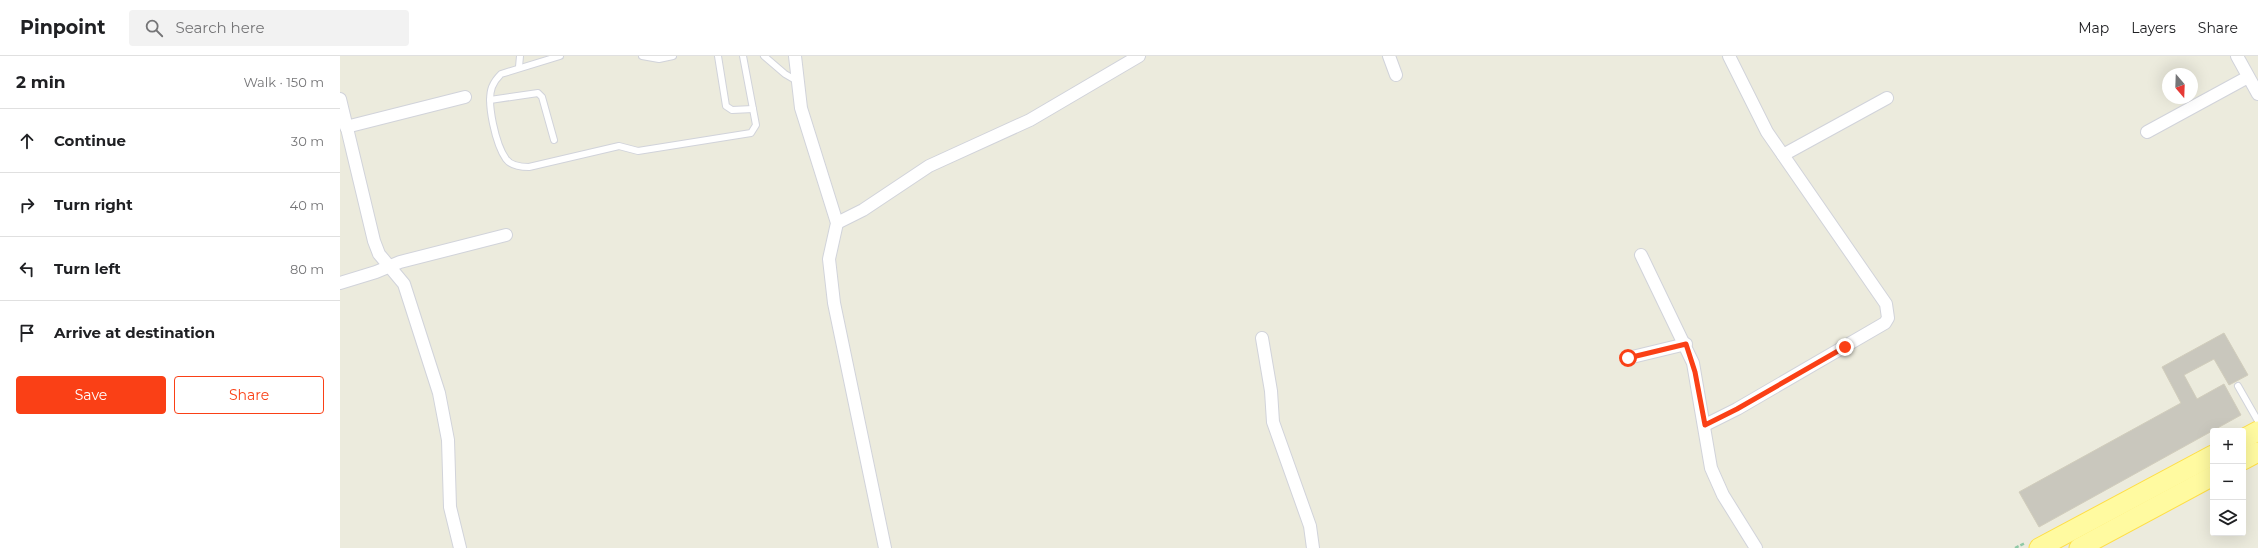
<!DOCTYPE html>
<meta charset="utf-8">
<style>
:root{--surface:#fff;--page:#f2f2f2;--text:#202124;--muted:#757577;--line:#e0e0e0;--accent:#fa4016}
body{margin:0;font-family:Montserrat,sans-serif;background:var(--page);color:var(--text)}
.controls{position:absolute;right:12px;bottom:12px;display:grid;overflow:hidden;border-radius:4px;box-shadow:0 4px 16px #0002}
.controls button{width:36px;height:36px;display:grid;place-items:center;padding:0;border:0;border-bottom:1px solid var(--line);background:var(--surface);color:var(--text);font:20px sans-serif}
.compass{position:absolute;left:1822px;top:12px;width:36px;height:36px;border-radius:50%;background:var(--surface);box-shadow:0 4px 16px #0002;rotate:161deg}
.stop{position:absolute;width:12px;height:12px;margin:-9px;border:3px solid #fa4016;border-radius:50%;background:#fff}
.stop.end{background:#fa4016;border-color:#fff;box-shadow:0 1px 4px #0008}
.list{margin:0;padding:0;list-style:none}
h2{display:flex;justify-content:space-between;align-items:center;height:52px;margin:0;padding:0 16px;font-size:17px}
h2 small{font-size:13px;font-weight:400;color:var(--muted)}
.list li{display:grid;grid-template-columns:26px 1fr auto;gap:12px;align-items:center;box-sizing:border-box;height:64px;padding:0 16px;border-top:1px solid var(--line)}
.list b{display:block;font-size:15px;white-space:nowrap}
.list em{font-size:13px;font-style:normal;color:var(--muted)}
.actions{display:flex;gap:8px;padding:12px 16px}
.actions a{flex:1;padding:9px 0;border:1px solid var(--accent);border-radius:4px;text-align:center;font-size:14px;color:var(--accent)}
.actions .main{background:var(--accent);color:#fff}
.icon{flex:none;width:22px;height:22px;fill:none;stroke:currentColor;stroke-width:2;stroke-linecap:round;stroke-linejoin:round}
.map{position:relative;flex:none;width:1918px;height:492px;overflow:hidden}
header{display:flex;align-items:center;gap:24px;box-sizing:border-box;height:56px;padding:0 20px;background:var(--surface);border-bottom:1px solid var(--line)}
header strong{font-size:19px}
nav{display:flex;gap:22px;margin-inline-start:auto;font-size:14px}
.search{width:280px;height:36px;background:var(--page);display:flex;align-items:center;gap:10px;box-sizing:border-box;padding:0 14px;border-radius:4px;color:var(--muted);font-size:15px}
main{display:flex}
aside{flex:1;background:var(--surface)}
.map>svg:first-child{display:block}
.building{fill:#c9c7bd;stroke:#d1cdbc}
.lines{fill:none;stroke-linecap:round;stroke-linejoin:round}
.lane-casing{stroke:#d1d3da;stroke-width:8}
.street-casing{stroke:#d1d3da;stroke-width:14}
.primary-casing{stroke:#ffde44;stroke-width:21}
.path{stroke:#8fc9a6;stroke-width:2.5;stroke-dasharray:4 2;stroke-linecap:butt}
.lane{stroke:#fff;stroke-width:6}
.street{stroke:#fff;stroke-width:12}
.primary{stroke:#fffaa0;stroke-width:19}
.route{stroke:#fa4016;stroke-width:5}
</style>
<header>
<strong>Pinpoint</strong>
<div class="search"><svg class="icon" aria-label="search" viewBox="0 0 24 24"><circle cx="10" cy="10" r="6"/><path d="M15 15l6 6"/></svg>Search here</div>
<nav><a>Map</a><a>Layers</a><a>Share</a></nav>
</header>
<main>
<aside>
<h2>2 min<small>Walk · 150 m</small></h2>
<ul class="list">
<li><svg class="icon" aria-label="ahead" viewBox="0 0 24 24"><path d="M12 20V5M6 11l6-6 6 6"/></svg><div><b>Continue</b></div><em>30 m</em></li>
<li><svg class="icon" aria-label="right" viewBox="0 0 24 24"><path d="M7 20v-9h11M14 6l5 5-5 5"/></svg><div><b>Turn right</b></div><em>40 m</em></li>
<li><svg class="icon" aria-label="left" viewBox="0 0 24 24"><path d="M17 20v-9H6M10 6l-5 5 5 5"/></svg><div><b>Turn left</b></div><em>80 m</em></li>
<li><svg class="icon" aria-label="arrive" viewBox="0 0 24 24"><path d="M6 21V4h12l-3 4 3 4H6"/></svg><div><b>Arrive at destination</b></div></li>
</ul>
<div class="actions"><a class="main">Save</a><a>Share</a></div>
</aside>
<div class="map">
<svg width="1918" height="492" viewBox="0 0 1918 492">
<rect width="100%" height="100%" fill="#ecebdd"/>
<polygon class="building" points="1884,277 1908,319 1889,329 1874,303 1844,319 1857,343 1884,328 1901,359 1699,471 1679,436 1841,347 1822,311"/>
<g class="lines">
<defs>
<g id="lane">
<path d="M220 0 161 18C157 22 154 26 152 31 146 47 156 89 166 103 171 110 181 111 189 111L279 90 298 95 411 77 416 69 403 0"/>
<polyline points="302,0 319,3 333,0"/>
<polyline points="378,0 386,50 392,54 413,53"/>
<polyline points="424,0 445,18 457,25"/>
<polyline points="179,11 180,0"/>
<polyline points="150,44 198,37 202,41 214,84"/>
<polyline points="1898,330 1918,365"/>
</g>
<g id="street">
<polyline points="455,0 461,52 497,167 489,203 494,247 545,492"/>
<polyline points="1049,0 1056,19"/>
<polyline points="1897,0 1918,38"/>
<polyline points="0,43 34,185 39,198 64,228 99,337 108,384 110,451 120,492"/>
<polyline points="6,71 125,41"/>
<polyline points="1807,76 1908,21"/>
<polyline points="1443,99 1547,42"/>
<polyline points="497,167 523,154 589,110 690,64 799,0"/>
<polyline points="1301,199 1353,307 1371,412 1383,439 1416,492"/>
<polyline points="0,227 36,216 60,206 166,179"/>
<polyline points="922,282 931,335 933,366 970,470 973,492"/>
<polyline points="1288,302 1346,288"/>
<polyline points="1365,369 1397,353 1545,267 1548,262 1546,248 1427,76 1389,0"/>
</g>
<g id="primary">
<polyline points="1903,383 1918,375"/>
<polyline points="1903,404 1918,396"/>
<polyline points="1699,492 1873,399"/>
<polyline points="1739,492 1873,420"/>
</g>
</defs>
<use href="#lane" class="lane-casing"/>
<use href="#street" class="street-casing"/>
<use href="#primary" class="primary-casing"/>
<polyline class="path" points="1675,492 1685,487"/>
<use href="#lane" class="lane"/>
<use href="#street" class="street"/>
<use href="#primary" class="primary"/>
</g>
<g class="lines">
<polyline class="route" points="1288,302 1346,288 1355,316 1365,369 1397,353 1505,291"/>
</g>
</svg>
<div class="controls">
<button>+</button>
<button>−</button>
<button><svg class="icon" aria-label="layers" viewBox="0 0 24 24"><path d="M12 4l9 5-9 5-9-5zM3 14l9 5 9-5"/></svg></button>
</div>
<svg class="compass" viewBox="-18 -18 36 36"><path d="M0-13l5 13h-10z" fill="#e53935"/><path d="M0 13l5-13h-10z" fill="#757577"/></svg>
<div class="stop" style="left:1288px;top:302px"></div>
<div class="stop end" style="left:1505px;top:291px"></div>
</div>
</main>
